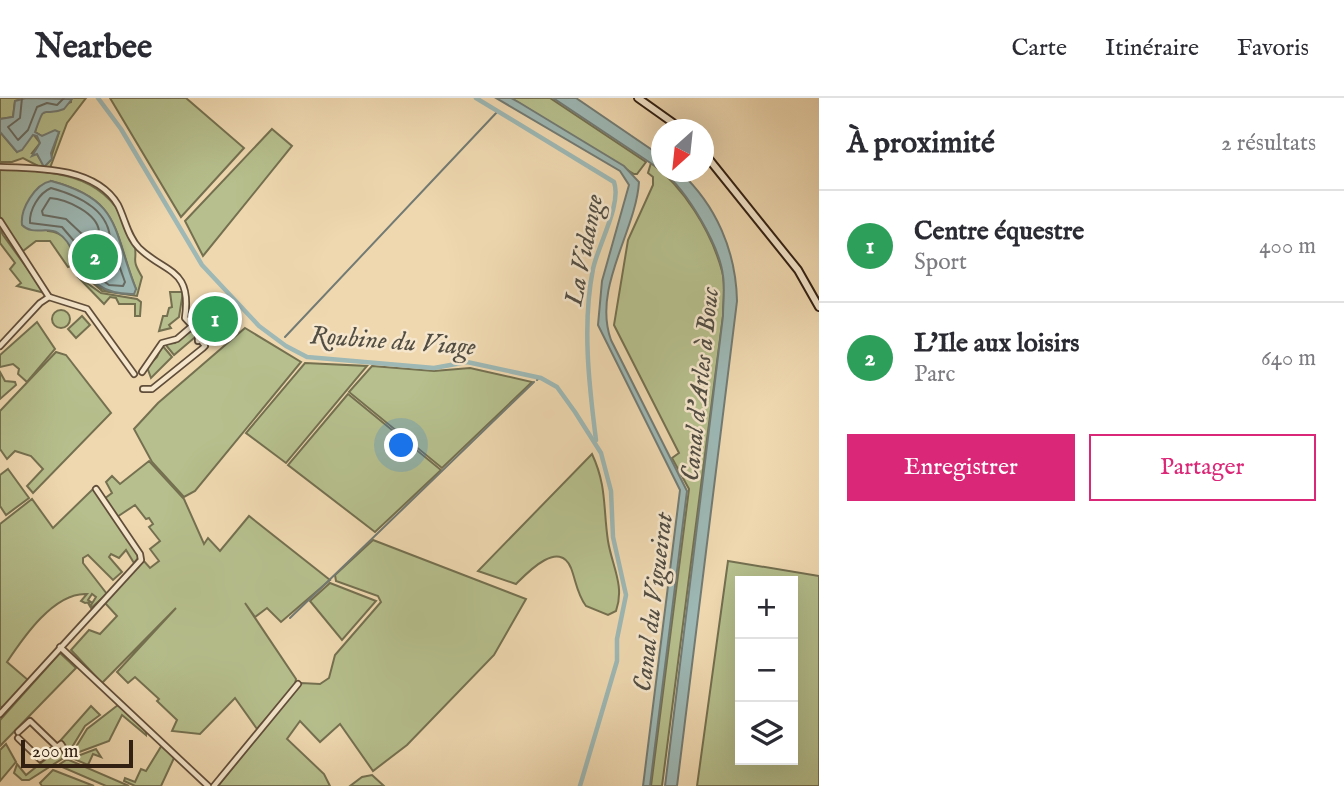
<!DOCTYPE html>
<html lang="fr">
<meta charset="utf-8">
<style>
:root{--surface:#fff;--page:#f7f7f7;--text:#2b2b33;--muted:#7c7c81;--line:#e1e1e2;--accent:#db2777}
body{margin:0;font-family:"IM FELL English",serif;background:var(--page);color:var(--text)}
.controls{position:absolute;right:21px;bottom:21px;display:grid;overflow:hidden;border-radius:0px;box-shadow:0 7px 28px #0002}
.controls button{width:63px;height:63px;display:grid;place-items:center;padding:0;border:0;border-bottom:2px solid var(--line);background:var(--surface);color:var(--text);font:35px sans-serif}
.compass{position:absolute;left:651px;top:21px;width:63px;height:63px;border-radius:50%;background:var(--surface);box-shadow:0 7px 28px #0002;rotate:207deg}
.scale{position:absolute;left:21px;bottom:18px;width:112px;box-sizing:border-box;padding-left:7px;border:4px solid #322013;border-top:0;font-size:19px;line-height:24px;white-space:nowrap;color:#322013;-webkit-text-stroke:5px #f5e6cc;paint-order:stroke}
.you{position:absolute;left:402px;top:348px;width:24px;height:24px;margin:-18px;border:5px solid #fff;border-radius:50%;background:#1a73e8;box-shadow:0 0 0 10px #1a73e833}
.badge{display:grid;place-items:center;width:46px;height:46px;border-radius:50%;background:var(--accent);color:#fff;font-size:23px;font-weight:700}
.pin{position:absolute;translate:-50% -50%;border:4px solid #fff;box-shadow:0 2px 7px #0006}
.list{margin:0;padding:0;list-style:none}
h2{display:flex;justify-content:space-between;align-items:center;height:91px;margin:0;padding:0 28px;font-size:30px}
h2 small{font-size:23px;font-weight:400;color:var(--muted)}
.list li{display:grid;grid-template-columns:46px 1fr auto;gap:21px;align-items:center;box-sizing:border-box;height:112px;padding:0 28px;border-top:2px solid var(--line)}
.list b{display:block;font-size:26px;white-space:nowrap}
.list p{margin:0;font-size:23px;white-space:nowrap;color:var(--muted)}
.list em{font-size:23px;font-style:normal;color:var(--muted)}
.actions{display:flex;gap:14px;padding:21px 28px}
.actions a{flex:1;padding:16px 0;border:2px solid var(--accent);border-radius:0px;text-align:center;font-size:24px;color:var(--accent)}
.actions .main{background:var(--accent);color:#fff}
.icon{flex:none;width:38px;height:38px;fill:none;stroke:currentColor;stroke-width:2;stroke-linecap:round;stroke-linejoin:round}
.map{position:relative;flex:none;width:819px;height:688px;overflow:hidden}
header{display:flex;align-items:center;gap:42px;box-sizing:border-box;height:98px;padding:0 35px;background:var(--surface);border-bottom:2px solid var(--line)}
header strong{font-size:33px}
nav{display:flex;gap:38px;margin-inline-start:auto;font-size:24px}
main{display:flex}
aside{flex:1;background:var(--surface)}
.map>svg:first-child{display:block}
.green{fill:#b6bf8d;stroke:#747050;stroke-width:2;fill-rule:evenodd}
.water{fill:#9db8b5;stroke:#727b74;stroke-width:2;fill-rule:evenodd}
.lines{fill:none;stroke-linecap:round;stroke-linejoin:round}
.shore{stroke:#686c64;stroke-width:2}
.stream{stroke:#727b74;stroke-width:2}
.canal{stroke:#9db8b5;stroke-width:4.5}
.minor-casing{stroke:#614e3a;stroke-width:8}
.secondary-casing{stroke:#322013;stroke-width:10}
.minor{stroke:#f5e6cc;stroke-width:4.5}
.secondary{stroke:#f5e6cc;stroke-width:6}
.labels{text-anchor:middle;stroke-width:5;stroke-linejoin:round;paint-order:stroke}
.water-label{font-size:26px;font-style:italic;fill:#524e44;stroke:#f5e6cc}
</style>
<header>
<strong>Nearbee</strong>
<nav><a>Carte</a><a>Itinéraire</a><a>Favoris</a></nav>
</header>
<main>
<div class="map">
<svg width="819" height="688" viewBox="0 0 819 688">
<rect width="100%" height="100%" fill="#efd8b0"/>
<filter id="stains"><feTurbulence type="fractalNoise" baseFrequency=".00286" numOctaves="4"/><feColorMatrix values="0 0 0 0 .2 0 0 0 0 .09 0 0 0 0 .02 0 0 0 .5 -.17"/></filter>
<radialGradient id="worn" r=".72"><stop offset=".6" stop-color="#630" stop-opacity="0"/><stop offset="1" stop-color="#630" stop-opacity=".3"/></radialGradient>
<g class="green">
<polygon points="0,0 26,0 15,3 13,19 0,21"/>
<polygon points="71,0 86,0 67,25 50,70 40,69 23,60 12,64 0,64 0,34 17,54 33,36 40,45 32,55 37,56 44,68 50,63 59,34 42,38 35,34 40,16 71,4"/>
<polygon points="110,0 186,0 244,50 181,119"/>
<polygon points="511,0 550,0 646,64 637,76 634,76"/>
<polygon points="272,31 292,48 203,158 185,123"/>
<path d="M651 65C684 89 711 133 722 173 726 186 723 204 723 218L662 688H651L689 391 672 360 679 355 614 227 628 142 653 87V79L648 75Z"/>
<path d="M0 71C48 73 101 74 124 123 127 130 134 141 135 149 137 165 131 160 142 179L137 198 102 193 73 167 68 169 50 143H36L23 153 0 121ZM51 83C122 102 113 133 136 191 71 209 88 135 48 133Z"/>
<polygon points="0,131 3,137 45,195 17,188 21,185 10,171 15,165 0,145"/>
<circle cx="95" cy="159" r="8"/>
<polygon points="77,178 101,195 137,201 141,204 140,218 135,218 135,206 119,206 116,200 110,199 104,206"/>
<polygon points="170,194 183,194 179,219 169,227 171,230 159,233 163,218 167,218 169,210 172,209"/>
<polygon points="220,201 236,218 209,241 195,223"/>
<circle cx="61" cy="221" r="9"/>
<polygon points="82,218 90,227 76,240 68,231"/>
<polygon points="37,224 55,251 27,284 18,276 19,271 13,266 0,269 0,257"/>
<polygon points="245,230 301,264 195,393 184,399 152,364 134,331 158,305"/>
<polygon points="191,233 197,236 196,242 194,240 174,257 165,246 175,245"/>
<polygon points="162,247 172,259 151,280 147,269 157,259"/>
<polygon points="56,254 66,257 111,315 33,395 27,388 43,371 31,358 15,353 7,361 0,351 0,313"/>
<polygon points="305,265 367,268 286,365 246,335"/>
<polygon points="372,268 434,273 470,270 532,284 442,370 349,294"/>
<polygon points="0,274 5,283 15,284 16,287 0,301"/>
<polygon points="348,296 441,372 375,434 288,367"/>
<path d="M592 356C607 388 603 410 608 443 612 468 625 488 616 513L608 517 586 508C577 496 576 483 571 470 559 441 527 475 516 486L478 473Z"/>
<polygon points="149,363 184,401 204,446 208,440 220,453 249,418 330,482 281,524 267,510 255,519 245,505 296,581 295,587 257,631 235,600 200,636 172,633 177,622 157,603 159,601 135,579 128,585 117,574 176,510 102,585 71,552 89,532 100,536 117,518 105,505 143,462 150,470 159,463 150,451 160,443 149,429 153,426 149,420 146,421 135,407 117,419 104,401 112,395 106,384 112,378 120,386"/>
<polygon points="8,371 29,400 6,417 0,408 0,377"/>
<path d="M94 390 140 458 134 465 126 452 119 460 111 456 109 459 122 474 113 482 88 457 83 460V465L107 496 91 510 88 505 91 507 96 499 92 496 88 502 91 504 85 505 81 503 87 496C54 494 23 540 7 564L28 582 3 611 0 608V426L32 401 53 430Z"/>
<polygon points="373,442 526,501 494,557 407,647 373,673 340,626 320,644 300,623 287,641 324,676 330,688 218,688 301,585 320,586 329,580 335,557 381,504 378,498 336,483 335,477"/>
<path d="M728 463 819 478V688H697ZM793 483V662H740V483Z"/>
<polygon points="330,485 376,503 342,542 310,503"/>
<polygon points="60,555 76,570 0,648 0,622"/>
<polygon points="118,607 146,633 146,637 122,617 109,643 71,657 87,631"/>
<polygon points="91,608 100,617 85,628 69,654 60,643"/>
<polygon points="6,646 16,664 0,683 0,652"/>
<polygon points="162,647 174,660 161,688 135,688 124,683 125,680 135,684 141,671 146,673"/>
<polygon points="61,649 65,659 29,682 22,682 14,675 17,666 26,677"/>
<polygon points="96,651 101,659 93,656 88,667 72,660"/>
<polygon points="66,662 69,662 129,688 106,688 62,669 60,666"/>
<polygon points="53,672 94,688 42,688 40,685"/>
<polygon points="372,677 384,688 350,688 362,679"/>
</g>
<g class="water">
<path d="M26 0 72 1 64 11C40 21 47 1 35 34L42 38 55 32 59 34 51 55 52 61 44 69 37 56 32 58 40 45 37 38 33 37 22 52 17 54 0 34V21L13 19 15 3Z"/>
<path d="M496 0H511L520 5 624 68 639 84C636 133 592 190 611 242L687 393 650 688H643L680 392 598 227 602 183 629 87 620 73Z"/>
<polygon points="553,0 576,0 661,58 661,72"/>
<path d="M663 74H680C716 107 736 153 737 203L677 688H665L723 218C723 205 725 191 723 178 720 149 687 92 663 74Z"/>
<path d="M51 83C123 102 112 133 136 191L134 196C105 197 86 184 74 157 71 149 66 140 58 135 47 128 33 138 22 127 20 111 35 86 51 83ZM97 150 103 162 98 168 87 160 90 153Z"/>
</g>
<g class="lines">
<g class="shore">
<polyline points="22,0 20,20 8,29 18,42 28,32 37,9 47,5 57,7 64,0"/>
<path d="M51 90C80 98 113 113 110 148L96 143 80 150 62 129 30 125C29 112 39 95 51 90Z"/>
<path d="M50 100C66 101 97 115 99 133L83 137 66 121 43 117 42 113Z"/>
<polygon points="115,156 125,184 123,188 109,187 98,179 108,168 110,157"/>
</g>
<g class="stream">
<polyline points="285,239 498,13"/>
<polyline points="537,282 539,280"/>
<polyline points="290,520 534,284"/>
</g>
<g class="canal">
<polyline points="98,0 121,31 202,167 259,228 286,248 307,259 434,270 467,264 541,280 557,289 575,314 601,355 611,393 613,439 626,497 617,541 617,563 580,688"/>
<path d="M476 0 614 84C622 106 598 147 593 171 582 226 589 287 596 342"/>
</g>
<defs>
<g id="minor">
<path d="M0 69C38 70 96 69 118 107 125 121 128 139 139 150 166 176 192 170 185 220L198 234V243"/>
<polyline points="0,123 49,199 87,211 134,276"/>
<polyline points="0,248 40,205 49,199"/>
<polyline points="142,274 162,245 177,241 191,229"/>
<polyline points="143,291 152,291 203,250 205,248 199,240"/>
<polyline points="60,549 208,688"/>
<polyline points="0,616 141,462 140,456 96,391"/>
<polyline points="18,634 30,623 57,649 61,646 68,657"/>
<polyline points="18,640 40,661 57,649"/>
<polyline points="214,688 298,586"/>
</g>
<g id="secondary">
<polyline points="638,0 683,32"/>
<polyline points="704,55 798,172 819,209"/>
</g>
</defs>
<use href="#minor" class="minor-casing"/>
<use href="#secondary" class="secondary-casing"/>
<use href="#minor" class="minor"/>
<use href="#secondary" class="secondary"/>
</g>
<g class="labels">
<g class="water-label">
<text transform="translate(583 152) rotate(-79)" y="9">La Vidange</text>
<text transform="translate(393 242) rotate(4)" y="9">Roubine du Viage</text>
<text transform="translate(699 286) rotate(-84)" y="9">Canal d'Arles à Bouc</text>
<text transform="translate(652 504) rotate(-83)" y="9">Canal du Vigueirat</text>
</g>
</g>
<rect width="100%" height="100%" filter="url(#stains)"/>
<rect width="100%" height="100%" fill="url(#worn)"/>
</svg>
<div class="controls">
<button>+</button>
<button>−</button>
<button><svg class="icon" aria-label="layers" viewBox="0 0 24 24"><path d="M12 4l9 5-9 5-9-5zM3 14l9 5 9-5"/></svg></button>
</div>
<svg class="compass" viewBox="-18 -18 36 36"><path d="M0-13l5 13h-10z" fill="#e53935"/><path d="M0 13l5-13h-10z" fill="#7c7c81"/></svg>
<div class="scale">200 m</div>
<div class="you"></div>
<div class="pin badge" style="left:215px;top:221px;background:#2e9e5b">1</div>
<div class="pin badge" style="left:95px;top:159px;background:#2e9e5b">2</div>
</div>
<aside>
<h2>À proximité<small>2 résultats</small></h2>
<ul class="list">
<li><span class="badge" style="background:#2e9e5b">1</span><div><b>Centre équestre</b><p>Sport</p></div><em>400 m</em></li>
<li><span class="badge" style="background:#2e9e5b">2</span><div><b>L'Ile aux loisirs</b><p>Parc</p></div><em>640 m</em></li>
</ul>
<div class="actions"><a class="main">Enregistrer</a><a>Partager</a></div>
</aside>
</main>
